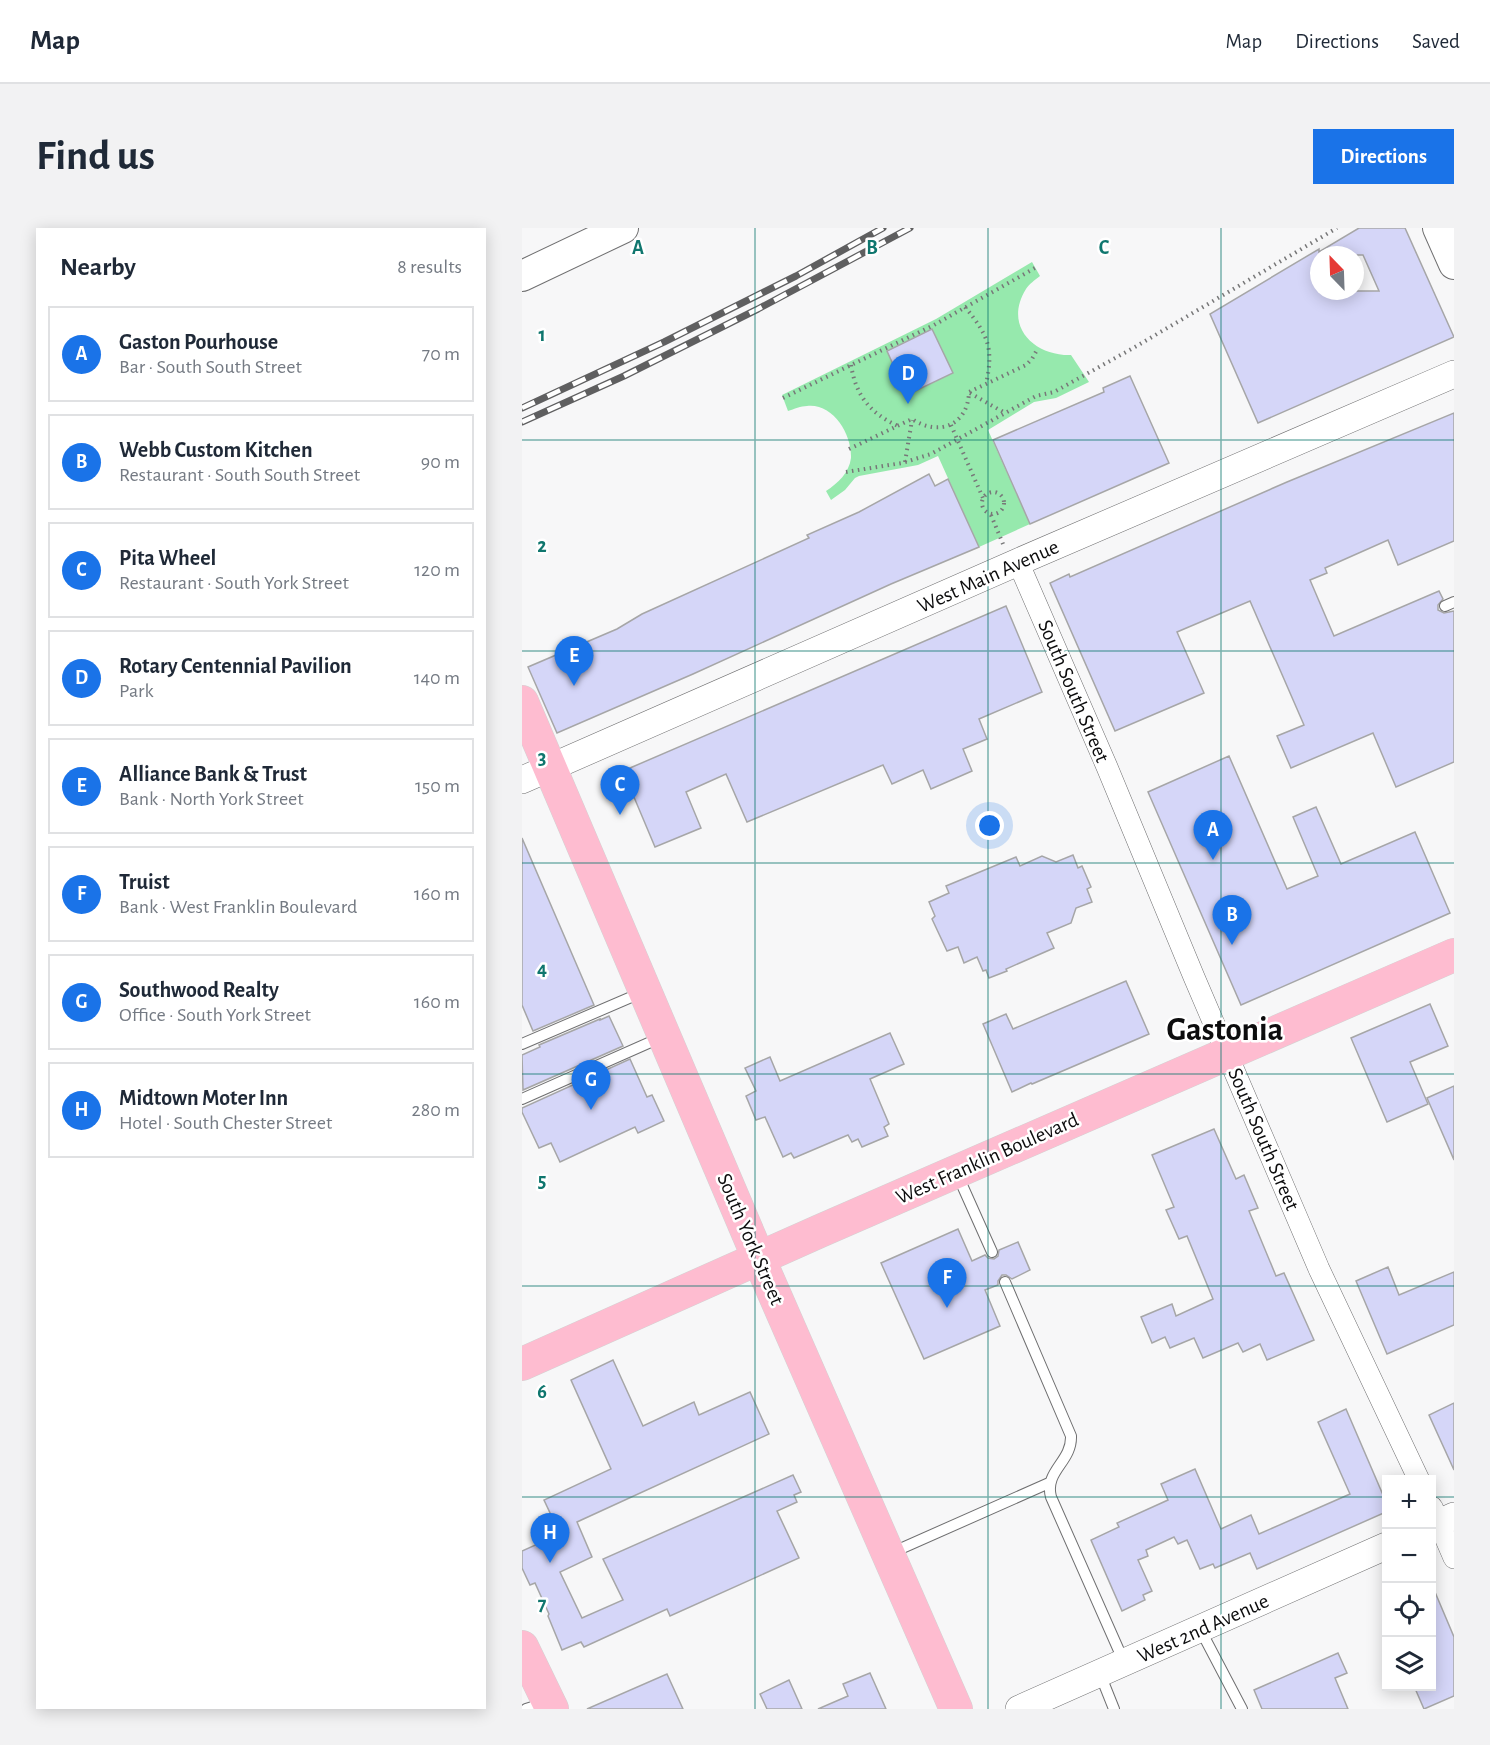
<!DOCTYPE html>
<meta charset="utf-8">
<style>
:root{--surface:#fff;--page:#f2f2f3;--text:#1f2937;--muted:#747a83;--line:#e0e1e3;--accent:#1a73e8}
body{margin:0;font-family:"Alegreya Sans",sans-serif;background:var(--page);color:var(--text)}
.controls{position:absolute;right:18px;bottom:18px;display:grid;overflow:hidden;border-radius:0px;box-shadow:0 3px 15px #0003}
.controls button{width:54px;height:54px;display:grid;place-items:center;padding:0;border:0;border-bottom:2px solid var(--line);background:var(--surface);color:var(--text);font:30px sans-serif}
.compass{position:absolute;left:788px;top:18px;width:54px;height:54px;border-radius:50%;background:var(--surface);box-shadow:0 3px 15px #0003;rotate:337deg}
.you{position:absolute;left:468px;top:598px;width:21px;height:21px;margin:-15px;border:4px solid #fff;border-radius:50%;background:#1a73e8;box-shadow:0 0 0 9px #1a73e833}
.badge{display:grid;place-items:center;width:39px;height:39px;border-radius:50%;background:var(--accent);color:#fff;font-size:20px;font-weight:700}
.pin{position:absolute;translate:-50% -50px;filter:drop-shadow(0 2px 3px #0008)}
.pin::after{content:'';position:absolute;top:32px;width:21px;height:18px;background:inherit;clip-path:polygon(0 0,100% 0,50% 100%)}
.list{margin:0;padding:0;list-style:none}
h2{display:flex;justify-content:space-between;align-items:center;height:78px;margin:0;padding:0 24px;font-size:26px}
h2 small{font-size:20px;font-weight:400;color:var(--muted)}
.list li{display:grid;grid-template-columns:39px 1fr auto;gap:18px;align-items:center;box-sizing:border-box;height:96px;margin:0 12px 12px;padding:0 12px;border:2px solid var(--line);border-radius:0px}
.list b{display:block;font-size:22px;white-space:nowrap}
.list p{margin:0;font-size:20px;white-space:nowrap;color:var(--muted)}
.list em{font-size:20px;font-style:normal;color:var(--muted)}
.icon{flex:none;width:33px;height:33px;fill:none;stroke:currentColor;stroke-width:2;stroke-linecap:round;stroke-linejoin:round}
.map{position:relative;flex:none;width:932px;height:1481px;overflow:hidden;border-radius:0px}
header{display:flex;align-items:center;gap:36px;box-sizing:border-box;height:84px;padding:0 30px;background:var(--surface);border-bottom:2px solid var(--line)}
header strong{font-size:28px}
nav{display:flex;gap:33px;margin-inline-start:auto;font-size:21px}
.intro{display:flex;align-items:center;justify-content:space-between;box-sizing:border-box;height:144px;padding:0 36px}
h1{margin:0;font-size:42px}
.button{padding:15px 27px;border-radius:0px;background:var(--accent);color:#fff;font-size:21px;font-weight:700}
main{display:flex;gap:36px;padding:0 36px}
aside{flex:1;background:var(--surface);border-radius:0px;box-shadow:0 3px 15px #0003}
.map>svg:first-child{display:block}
.green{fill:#96e9ad}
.building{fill:#d5d6f8;stroke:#a6a6a7;stroke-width:1.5;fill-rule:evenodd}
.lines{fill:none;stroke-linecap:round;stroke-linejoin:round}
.service-casing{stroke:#6f6f70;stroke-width:12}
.minor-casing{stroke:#6f6f70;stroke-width:22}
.tertiary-casing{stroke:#6f6f70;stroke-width:28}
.secondary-casing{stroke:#6f6f70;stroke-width:32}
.primary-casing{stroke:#d3d3d3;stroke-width:34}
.path{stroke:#777778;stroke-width:4;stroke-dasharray:1.5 4.5;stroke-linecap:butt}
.service{stroke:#fff;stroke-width:10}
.minor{stroke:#fff;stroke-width:21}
.tertiary{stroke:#fff;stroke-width:27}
.secondary{stroke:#fff;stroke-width:30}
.primary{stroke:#febcd0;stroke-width:33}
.rail-casing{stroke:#5f5f60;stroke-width:7}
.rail{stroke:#fff;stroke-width:4.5;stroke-dasharray:14;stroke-linecap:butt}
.grid{fill:none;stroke:#0f766e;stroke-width:1.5;stroke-opacity:0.55}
.labels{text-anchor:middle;stroke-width:5;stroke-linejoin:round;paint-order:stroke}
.street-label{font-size:21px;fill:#0c0c0d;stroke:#fff}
.town-label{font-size:33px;font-weight:bold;fill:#0c0c0d;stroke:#fff}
.grid-label{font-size:20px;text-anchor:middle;font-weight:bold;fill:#0f766e;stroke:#fff;stroke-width:5;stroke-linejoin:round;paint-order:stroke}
</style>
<header>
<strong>Map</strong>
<nav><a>Map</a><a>Directions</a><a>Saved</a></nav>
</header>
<div class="intro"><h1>Find us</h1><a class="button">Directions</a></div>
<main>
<aside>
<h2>Nearby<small>8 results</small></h2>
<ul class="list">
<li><span class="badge">A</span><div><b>Gaston Pourhouse</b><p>Bar · South South Street</p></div><em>70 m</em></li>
<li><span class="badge">B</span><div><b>Webb Custom Kitchen</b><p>Restaurant · South South Street</p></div><em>90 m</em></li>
<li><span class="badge">C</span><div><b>Pita Wheel</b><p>Restaurant · South York Street</p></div><em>120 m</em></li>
<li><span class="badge">D</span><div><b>Rotary Centennial Pavilion</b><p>Park</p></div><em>140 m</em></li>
<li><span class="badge">E</span><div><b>Alliance Bank &amp; Trust</b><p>Bank · North York Street</p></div><em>150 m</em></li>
<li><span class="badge">F</span><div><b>Truist</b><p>Bank · West Franklin Boulevard</p></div><em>160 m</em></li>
<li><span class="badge">G</span><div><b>Southwood Realty</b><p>Office · South York Street</p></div><em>160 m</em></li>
<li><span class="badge">H</span><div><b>Midtown Moter Inn</b><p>Hotel · South Chester Street</p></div><em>280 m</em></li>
</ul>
</aside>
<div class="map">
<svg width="932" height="1481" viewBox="0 0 932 1481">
<rect width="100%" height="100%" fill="#f7f7f8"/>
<path class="green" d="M510 34 518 48C513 52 507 56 504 61 481 98 512 128 549 127L567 154 534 170 512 174 466 202 508 296 457 319 416 228 396 237 337 248 333 250 323 262 309 272 304 263C316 255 327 245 329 230 330 206 311 175 285 178 279 178 272 181 266 183L260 167 414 91Z"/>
<g class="building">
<path d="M837 0H883L932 109 736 195 688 86 797 21V24ZM797 27H841L857 63H797Z"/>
<polygon points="410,101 431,145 385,167 365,123"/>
<polygon points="608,148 647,235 508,296 471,212 582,164 581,160"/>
<polygon points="932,185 932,313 876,337 866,312 803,340 805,345 788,352 812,408 917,363 921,371 916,377 916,382 922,385 932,383 932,534 874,559 851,505 769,540 755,508 782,497 728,373 655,404 682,465 593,503 528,355 547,346 548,349 765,254"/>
<polygon points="407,246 413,258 426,251 457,319 369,356 171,446 35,505 6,439 95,401 120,386 287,310 285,307 337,284"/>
<polygon points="484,378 520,464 457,491 465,511 441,521 450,543 409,561 401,542 370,556 361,537 225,594 204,546 164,564 179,600 133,619 101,543"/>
<polygon points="707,528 765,661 796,648 771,589 794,579 819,636 893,604 928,685 719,777 626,564"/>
<polygon points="0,610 72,777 11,803 0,777"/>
<polygon points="551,627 556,640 560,638 569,659 565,661 570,674 554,680 549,695 525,705 532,720 484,741 485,743 467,750 464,742 461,743 455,729 442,735 436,719 425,723 410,691 413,688 407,674 427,665 424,658 494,629 498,638 520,628 534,634"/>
<polygon points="604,753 627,806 510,856 509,855 490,864 461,796 484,786 491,801"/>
<polygon points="908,776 926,818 888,834 906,876 865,894 829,810"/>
<polygon points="87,788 101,818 1,862 0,827 18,819 17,817 78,791 78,792"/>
<polygon points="368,805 382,836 348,851 367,896 362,899 366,908 340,919 336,911 330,914 326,907 272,930 269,925 261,929 243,889 234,892 224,868 234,863 223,840 248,829 258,853"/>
<polygon points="108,831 125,869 130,867 142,893 116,905 113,899 38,934 29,915 17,920 0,884 0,880"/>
<polygon points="932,858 932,932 905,870"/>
<polygon points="692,901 714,951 722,947 736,980 727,983 754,1048 762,1045 792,1112 745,1132 738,1116 721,1124 716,1115 681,1130 672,1110 648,1120 643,1109 630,1115 619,1089 650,1076 654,1088 691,1071 665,1008 657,1011 644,982 652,979 630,927"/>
<polygon points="436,1001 450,1033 463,1027 466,1030 472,1031 476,1028 477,1022 496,1014 508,1042 490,1051 484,1047 480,1047 476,1053 476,1057 463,1062 478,1098 402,1131 359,1035"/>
<polygon points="866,1039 877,1067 932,1044 932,1097 865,1126 834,1053"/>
<polygon points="91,1132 121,1198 172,1174 177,1187 228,1164 247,1206 55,1294 70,1329 38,1344 60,1390 101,1372 81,1331 271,1247 279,1264 272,1267 275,1274 255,1283 277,1330 148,1388 145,1381 62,1419 59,1414 40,1422 26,1388 27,1386 13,1355 8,1357 0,1340 0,1323 38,1306 22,1272 89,1241 49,1152"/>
<polygon points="932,1175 932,1242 907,1187"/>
<polygon points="824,1181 864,1274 864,1284 735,1341 728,1325 693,1340 691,1336 678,1341 665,1312 656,1316 652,1309 624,1322 626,1328 616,1332 630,1363 621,1367 623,1372 600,1383 569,1312 597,1299 595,1295 646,1272 639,1256 673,1241 699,1301 729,1287 737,1306 828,1266 796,1194"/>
<polygon points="910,1357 932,1409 932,1468 902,1481 892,1458 909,1458"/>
<polygon points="816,1425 825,1445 813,1450 826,1481 740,1481 732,1462"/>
<polygon points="348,1445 364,1481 296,1481 326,1468 321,1456"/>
<polygon points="145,1446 161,1481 65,1481"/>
<polygon points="267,1452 280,1481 245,1481 238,1466"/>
</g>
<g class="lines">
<defs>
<g id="service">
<polyline points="923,378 932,374"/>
<polyline points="0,816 121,764"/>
<polyline points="0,871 140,809"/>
<polyline points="436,948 470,1024"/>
<path d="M483 1054 549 1208C550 1234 522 1243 529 1269L602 1434"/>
<polyline points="369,1325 527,1255"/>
<polyline points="678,1401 720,1481"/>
<polyline points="578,1446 592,1481"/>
<polyline points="4,1481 23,1475"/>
</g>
<g id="minor">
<polyline points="496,334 585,539 672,749 797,1041 897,1252"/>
<polyline points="910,1279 932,1330"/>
</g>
<g id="tertiary">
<polyline points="0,552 496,334 932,146"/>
<polyline points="910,1298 932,1288"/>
<polyline points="497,1481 864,1318"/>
</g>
<g id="secondary">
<polyline points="916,0 932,36"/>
<polyline points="0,48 101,0"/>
</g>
<g id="primary">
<polyline points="0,474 237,1031 434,1481"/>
<polyline points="0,1136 298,1003 932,727"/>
<polyline points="0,1419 30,1481"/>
</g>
</defs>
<use href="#service" class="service-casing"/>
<use href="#minor" class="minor-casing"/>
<use href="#tertiary" class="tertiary-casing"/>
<use href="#secondary" class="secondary-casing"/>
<use href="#primary" class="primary-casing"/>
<g class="path">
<path d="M443 79C466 107 472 120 464 156"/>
<path d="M329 137C334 168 348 185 376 198"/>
<polyline points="448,165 483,185"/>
<polyline points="261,170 412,97 513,40"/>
<polyline points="429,197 461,270"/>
<path d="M327 221 390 191C417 209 446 197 447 164L504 137 510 131 516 120"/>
<polyline points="383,234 390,192"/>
<polyline points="324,244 380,235 409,226 514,168 532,164 613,119 815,0"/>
<circle cx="471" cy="275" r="11"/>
<polyline points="469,287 481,316"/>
</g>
<use href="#service" class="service"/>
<use href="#minor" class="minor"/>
<use href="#tertiary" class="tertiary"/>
<use href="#secondary" class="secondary"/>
<use href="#primary" class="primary"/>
<defs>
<g id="rail">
<polyline points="0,180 142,114 274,48 361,0"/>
<polyline points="0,194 102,148 236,81 388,0"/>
</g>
</defs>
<use href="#rail" class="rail-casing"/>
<use href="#rail" class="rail"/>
</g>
<path class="grid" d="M233 0V1481M466 0V1481M699 0V1481M0 212H932M0 423H932M0 635H932M0 846H932M0 1058H932M0 1269H864M910 1269H932"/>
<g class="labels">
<g class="street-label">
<text transform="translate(466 348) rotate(-24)" y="7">West Main Avenue</text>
<text transform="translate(552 463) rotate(67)" y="7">South South Street</text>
<text transform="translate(742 911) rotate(67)" y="7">South South Street</text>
<text transform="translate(465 930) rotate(-24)" y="7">West Franklin Boulevard</text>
<text transform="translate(229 1011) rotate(67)" y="7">South York Street</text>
<text transform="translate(681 1400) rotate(-24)" y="7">West 2nd Avenue</text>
</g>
<g class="town-label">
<text x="703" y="812">Gastonia</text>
</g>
</g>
<g class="grid-label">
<text x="116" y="26">A</text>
<text x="350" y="26">B</text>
<text x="582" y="26">C</text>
<text x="20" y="113">1</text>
<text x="20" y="324">2</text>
<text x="20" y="536">3</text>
<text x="20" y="747">4</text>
<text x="20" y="959">5</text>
<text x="20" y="1170">6</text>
<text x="20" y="1382">7</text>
</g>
</svg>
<div class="controls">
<button>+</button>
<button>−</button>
<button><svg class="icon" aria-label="locate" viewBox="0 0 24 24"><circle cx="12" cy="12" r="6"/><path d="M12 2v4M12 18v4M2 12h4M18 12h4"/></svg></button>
<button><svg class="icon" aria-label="layers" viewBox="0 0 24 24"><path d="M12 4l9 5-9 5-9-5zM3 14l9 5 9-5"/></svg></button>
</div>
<svg class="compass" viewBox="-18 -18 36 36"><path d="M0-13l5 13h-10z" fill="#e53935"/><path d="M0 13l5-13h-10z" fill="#747a83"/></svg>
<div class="you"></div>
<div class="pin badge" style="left:691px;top:632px">A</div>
<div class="pin badge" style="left:710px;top:717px">B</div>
<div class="pin badge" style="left:98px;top:587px">C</div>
<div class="pin badge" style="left:386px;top:176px">D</div>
<div class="pin badge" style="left:52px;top:458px">E</div>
<div class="pin badge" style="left:425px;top:1080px">F</div>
<div class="pin badge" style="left:69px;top:882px">G</div>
<div class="pin badge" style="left:28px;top:1335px">H</div>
</div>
</main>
